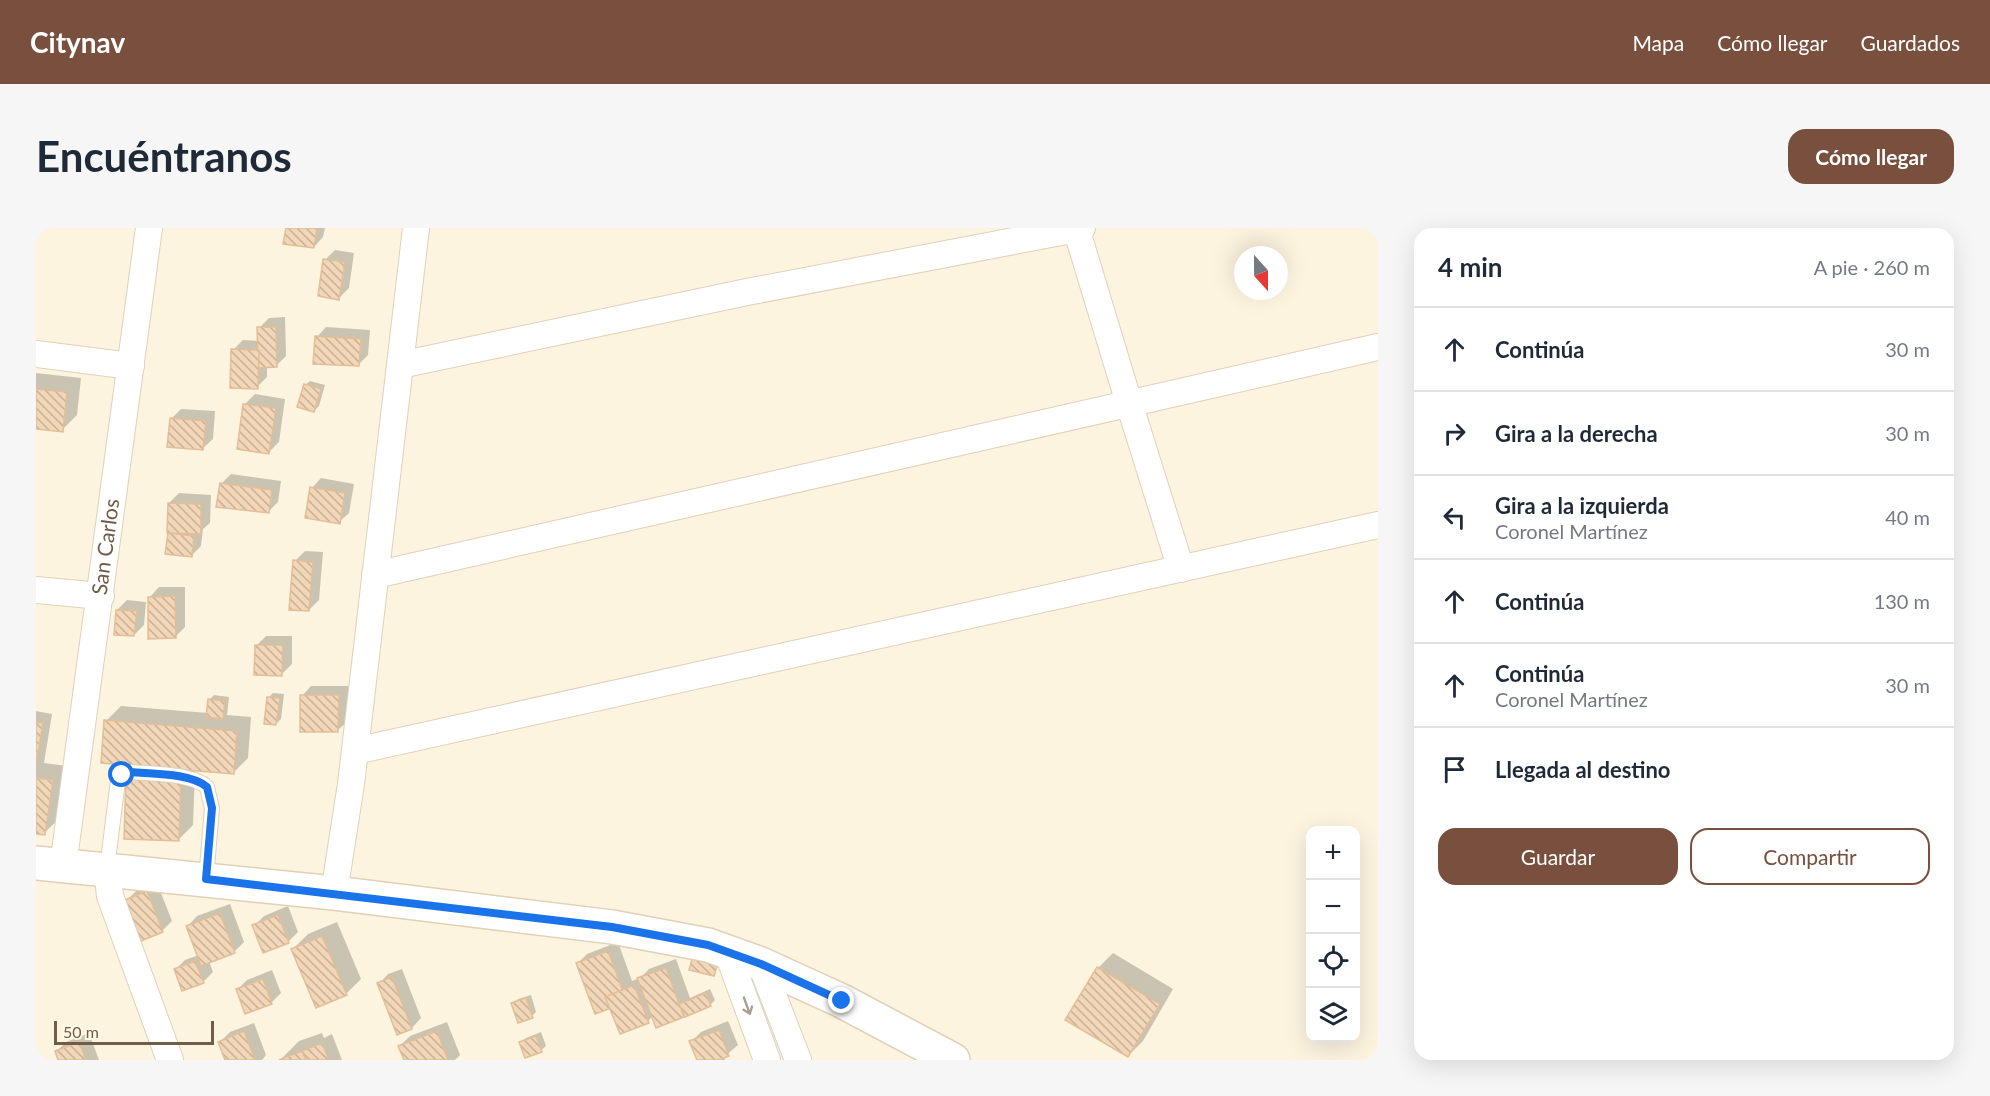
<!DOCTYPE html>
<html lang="es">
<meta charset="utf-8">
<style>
:root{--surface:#fff;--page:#f6f6f7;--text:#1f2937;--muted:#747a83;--line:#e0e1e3;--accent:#794f3d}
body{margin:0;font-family:Lato,sans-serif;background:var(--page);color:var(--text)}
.controls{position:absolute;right:18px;bottom:18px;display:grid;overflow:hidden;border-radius:12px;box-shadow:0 6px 24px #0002}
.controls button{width:54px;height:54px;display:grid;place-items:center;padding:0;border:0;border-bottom:2px solid var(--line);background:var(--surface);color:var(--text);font:30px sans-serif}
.compass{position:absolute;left:1198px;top:18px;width:54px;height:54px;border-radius:50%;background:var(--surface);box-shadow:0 6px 24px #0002;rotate:159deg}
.scale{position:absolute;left:18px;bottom:15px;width:160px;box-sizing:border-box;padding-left:6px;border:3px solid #715c47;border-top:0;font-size:16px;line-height:21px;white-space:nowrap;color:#715c47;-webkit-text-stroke:4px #fff8e5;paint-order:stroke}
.stop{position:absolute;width:18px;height:18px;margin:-14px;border:4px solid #1a73e8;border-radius:50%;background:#fff}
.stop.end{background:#1a73e8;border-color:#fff;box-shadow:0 2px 6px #0008}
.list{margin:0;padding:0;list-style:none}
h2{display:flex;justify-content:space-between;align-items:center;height:78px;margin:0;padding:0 24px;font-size:26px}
h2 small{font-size:20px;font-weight:400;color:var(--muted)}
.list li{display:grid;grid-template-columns:39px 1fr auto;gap:18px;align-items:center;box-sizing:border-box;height:84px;padding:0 24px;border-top:2px solid var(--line)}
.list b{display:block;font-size:22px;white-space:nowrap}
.list p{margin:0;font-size:20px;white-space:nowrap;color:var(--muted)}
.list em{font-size:20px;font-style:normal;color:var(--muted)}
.actions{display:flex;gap:12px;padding:18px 24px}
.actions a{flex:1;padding:14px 0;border:2px solid var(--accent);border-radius:18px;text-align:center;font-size:21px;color:var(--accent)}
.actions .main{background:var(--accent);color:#fff}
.icon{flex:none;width:33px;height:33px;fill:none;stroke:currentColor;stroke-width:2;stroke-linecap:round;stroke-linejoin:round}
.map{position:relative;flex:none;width:1342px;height:832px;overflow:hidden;border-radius:18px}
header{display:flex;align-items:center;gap:36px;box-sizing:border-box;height:84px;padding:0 30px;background:var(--accent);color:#fff}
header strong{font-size:28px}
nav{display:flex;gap:33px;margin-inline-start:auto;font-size:21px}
.intro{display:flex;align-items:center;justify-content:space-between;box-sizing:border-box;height:144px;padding:0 36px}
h1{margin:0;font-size:42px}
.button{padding:15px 27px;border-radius:18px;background:var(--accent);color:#fff;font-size:21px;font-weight:700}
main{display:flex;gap:36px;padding:0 36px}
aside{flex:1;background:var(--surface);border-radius:18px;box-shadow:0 6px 24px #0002}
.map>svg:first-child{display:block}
.shadow{fill:#0003}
.building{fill:url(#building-back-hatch);stroke:#e3be97;stroke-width:1.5}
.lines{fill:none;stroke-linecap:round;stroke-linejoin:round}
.service-casing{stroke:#dfd1bb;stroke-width:16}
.minor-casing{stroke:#dfd1bb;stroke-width:28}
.secondary-casing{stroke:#e1d0b6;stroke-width:36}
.service{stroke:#fff;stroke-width:14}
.minor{stroke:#fff;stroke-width:26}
.secondary{stroke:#fff;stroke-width:33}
.oneway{stroke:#aa9d91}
.route{stroke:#1a73e8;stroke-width:8}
.labels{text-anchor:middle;stroke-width:4.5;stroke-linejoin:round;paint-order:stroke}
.street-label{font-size:21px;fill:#715c47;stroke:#fff8e5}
</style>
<header>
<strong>Citynav</strong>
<nav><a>Mapa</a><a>Cómo llegar</a><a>Guardados</a></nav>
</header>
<div class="intro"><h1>Encuéntranos</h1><a class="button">Cómo llegar</a></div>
<main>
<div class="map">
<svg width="1342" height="832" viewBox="0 0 1342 832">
<defs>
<pattern id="building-back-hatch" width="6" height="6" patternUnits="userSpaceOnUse" patternTransform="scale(1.5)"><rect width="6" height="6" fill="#f1d6b7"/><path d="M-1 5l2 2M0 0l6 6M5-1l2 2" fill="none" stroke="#c8b197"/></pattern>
</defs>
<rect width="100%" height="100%" fill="#fcf4df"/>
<g class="shadow">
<polygon points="251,0 289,0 287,9 278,19"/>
<polygon points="299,22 318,25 313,60 303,70 289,32"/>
<polygon points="249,89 250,128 240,138 231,138 231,149 221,159 197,122 207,112 223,113 223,100 233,90"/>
<polygon points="290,99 334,102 332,127 322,137 281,109"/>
<polygon points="0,145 45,150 41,187 26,202 0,199"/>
<polygon points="274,153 289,157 283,178 278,183 269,157"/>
<polygon points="219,166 249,171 243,214 233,224 209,176"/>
<polygon points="145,181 179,183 177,211 167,220 135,191"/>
<polygon points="195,246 245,253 242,274 232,284 185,256"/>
<polygon points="285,250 318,256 313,285 303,294 276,260"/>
<polygon points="143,265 175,267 174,295 167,301 165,318 155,328 131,325 133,305 133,275"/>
<polygon points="269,323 287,324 283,372 273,382 259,333"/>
<polygon points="123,359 149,359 149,399 139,409 114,369"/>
<polygon points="91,372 110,374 108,397 98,407 81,382"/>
<polygon points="230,408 256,408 256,436 246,446 220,418"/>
<polygon points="275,458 312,458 312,493 302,502 266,468"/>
<polygon points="237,465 248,466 245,491 240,496 233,469"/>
<polygon points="178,467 193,469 191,487 215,489 212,530 197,545 159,541 157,597 142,612 104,537 70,493 85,478 172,485 173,472"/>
<polygon points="0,483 16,486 8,535 31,538 23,591 8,605 0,604"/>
<polygon points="121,655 136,693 126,703 91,672 101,662"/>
<polygon points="194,676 208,714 199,723 173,733 177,744 167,754 139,742 149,732 163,727 152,698 161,688"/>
<polygon points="252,678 262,704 252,714 218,698 228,688"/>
<polygon points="301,694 325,751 310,766 257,721 272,706"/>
<polygon points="582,714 596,753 604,750 613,741 640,731 654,770 674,761 679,772 674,777 647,788 617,788 612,793 574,779 542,735 551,726"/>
<polygon points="1077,725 1137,761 1107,813 1092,828 1062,740"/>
<polygon points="366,741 385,790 376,800 362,805 343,756 352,746"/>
<polygon points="236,742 245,765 235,775 201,762 211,752"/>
<polygon points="495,767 500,784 496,788 477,776 482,771"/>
<polygon points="692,793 702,817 688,829 689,832 663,832 655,814 665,804"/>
<polygon points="411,794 424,827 419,832 369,832 364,818 374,808"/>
<polygon points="218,795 230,827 226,832 191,832 184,814 194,804"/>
<polygon points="505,804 510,818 505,822 485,815 490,810"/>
<polygon points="53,805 63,832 24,832 21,823 30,814"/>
<polygon points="286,805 288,810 296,806 306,832 244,832 263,813"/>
</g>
<g class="building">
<polygon points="250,0 281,0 278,20 247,16"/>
<polygon points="287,31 309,34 303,72 282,68"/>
<polygon points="221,99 240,99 241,139 222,140"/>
<polygon points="279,108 325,111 323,138 277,136"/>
<polygon points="195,121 223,122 222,161 194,160"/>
<polygon points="268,156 285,161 278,184 261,179"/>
<polygon points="0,161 31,164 27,204 0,201"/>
<polygon points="207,176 240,180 233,226 201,221"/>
<polygon points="134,190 170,193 167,222 131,219"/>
<polygon points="184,255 236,262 233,285 180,279"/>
<polygon points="274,259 309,265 304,296 269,290"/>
<polygon points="132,275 165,276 165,306 131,305"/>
<polygon points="132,305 158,308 156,329 129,326"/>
<polygon points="257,332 277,334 273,383 253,382"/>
<polygon points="139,368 140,410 112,411 112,369"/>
<polygon points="80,382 101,383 98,408 78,407"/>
<polygon points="219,417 247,417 246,448 218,447"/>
<polygon points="264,467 303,467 302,504 264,504"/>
<polygon points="231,469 244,470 240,497 228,496"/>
<polygon points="172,471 189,473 187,491 170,489"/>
<polygon points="68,492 201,503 198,546 65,535"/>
<polygon points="0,494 7,495 0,537"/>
<polygon points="90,548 145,550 143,613 88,611"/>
<polygon points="0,550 17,552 9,607 0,606"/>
<polygon points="111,663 127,704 105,713 89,672"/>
<polygon points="184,685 199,725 165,738 150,698"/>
<polygon points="242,687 253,715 227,725 216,697"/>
<polygon points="286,708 311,767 280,780 255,721"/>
<polygon points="572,723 591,774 559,786 540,735"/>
<polygon points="658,724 683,731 678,748 653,742"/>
<polygon points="159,733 168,755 146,763 138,741"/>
<polygon points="1061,739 1124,776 1092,829 1029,792"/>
<polygon points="630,740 648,789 620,800 601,750"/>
<polygon points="356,749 376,801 361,807 341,755"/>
<polygon points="227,751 236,776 209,786 200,761"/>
<polygon points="598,757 613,795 584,806 569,769"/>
<polygon points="670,765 675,778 649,789 643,776"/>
<polygon points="490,770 497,790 482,795 475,775"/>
<polygon points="683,802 693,828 683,832 661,832 653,813"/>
<polygon points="208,803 219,832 189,832 182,814"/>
<polygon points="401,803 412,832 368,832 362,818"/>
<polygon points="500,808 506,824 489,830 483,814"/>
<polygon points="43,814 50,832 22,832 19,823"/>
<polygon points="286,815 293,832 270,832 266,823"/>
<polygon points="266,823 270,832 243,832"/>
</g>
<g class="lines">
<defs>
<path id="service" d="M71 641 82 552 86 547 95 544C116 546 155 545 171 559L176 580 170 651"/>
<g id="minor">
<polyline points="1040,0 1093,175 1145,341"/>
<polyline points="0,126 95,138"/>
<polyline points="364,137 711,64 1046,0"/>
<polyline points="339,347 1342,119"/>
<polyline points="0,362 65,368"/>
<polyline points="319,523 1342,297"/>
<path id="s1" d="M27 638 113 0"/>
<polyline points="71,641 74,668 134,832"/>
<polyline points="298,665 315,556 380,0"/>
<polyline points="691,723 731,832"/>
<polyline points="725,736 762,832"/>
</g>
<polyline id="secondary" points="0,635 298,665 576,699 672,717 725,736 806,773 917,832"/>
</defs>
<use href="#service" class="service-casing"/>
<use href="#minor" class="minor-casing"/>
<use href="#secondary" class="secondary-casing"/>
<use href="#service" class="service"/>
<use href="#minor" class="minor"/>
<use href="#secondary" class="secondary"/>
</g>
<defs><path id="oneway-shaft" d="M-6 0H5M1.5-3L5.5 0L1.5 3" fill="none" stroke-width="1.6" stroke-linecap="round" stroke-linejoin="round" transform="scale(1.5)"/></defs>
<use class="oneway" href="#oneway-shaft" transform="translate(711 778) rotate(70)"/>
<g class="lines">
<path class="route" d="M86 547 95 544C116 546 155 545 171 559L176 580 170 651 576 699 672 717 725 736 806 773"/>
</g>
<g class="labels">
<g class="street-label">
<text dy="7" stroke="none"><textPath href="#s1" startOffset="322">San Carlos</textPath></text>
</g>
</g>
</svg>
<div class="controls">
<button>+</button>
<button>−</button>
<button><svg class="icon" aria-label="locate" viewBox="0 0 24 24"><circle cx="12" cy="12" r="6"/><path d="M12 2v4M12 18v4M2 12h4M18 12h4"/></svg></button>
<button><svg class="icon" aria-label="layers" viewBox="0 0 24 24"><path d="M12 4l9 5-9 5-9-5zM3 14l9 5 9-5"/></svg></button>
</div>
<svg class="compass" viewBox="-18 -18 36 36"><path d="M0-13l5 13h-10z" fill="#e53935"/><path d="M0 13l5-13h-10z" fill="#747a83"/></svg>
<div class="scale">50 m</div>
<div class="stop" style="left:86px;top:547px"></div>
<div class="stop end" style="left:806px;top:773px"></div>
</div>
<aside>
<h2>4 min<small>A pie · 260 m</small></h2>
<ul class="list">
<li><svg class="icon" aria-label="ahead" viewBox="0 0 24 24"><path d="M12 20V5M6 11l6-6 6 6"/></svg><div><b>Continúa</b></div><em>30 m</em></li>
<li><svg class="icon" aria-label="right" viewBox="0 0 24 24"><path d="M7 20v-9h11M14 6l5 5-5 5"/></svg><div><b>Gira a la derecha</b></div><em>30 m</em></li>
<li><svg class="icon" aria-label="left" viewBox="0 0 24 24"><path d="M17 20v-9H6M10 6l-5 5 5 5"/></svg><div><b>Gira a la izquierda</b><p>Coronel Martínez</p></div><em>40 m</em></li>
<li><svg class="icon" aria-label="ahead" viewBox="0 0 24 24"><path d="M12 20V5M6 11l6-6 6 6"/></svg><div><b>Continúa</b></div><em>130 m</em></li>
<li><svg class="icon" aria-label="ahead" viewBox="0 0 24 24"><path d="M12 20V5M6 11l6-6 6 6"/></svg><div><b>Continúa</b><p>Coronel Martínez</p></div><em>30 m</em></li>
<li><svg class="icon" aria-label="arrive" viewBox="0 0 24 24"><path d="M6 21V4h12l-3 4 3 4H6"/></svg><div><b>Llegada al destino</b></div></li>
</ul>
<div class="actions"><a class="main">Guardar</a><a>Compartir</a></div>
</aside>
</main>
